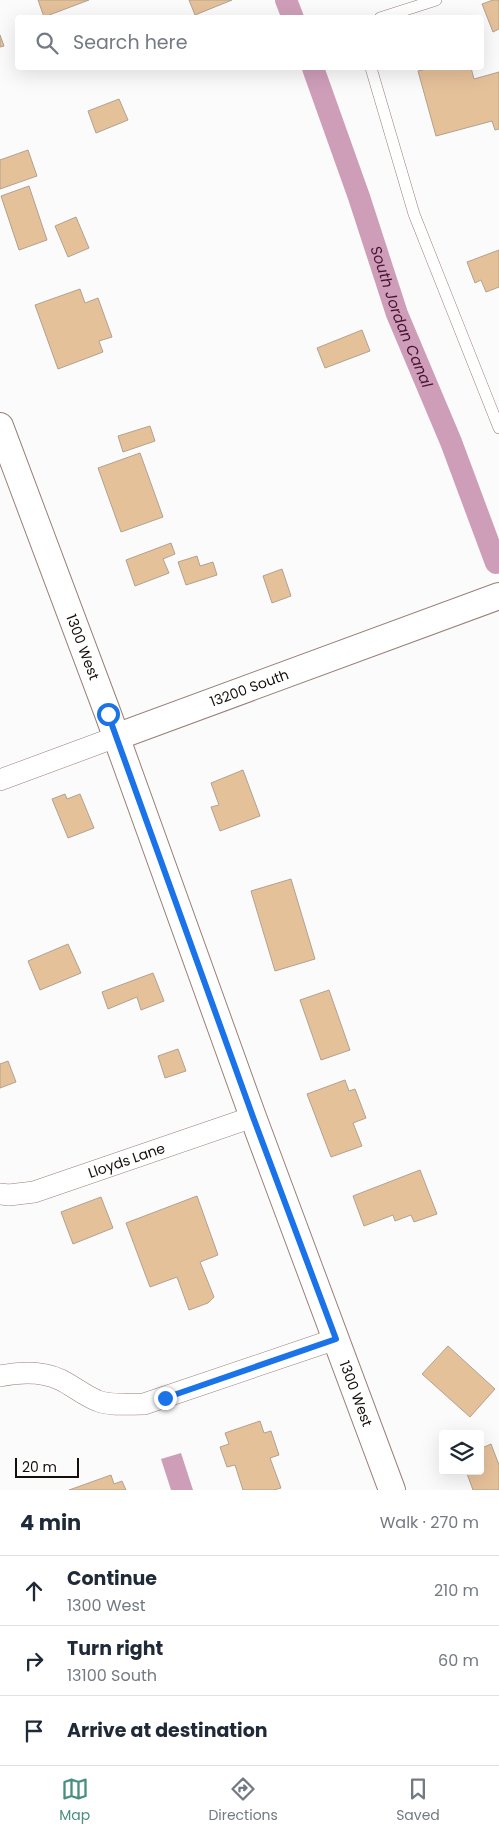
<!DOCTYPE html>
<meta charset="utf-8">
<style>
:root{--surface:#fff;--page:#f2f2f3;--text:#1f2937;--muted:#747a83;--line:#e0e1e3;--accent:#4a8e83}
body{margin:0;font-family:Poppins,sans-serif;background:var(--page);color:var(--text)}
.controls{position:absolute;right:15px;bottom:15px;display:grid;overflow:hidden;border-radius:5px;box-shadow:0 5px 20px #0002}
.controls button{width:45px;height:45px;display:grid;place-items:center;padding:0;border:0;border-bottom:1px solid var(--line);background:var(--surface);color:var(--text);font:25px sans-serif}
.scale{position:absolute;left:15px;bottom:12px;width:64px;box-sizing:border-box;padding-left:5px;border:2px solid #160e0b;border-top:0;font-size:14px;line-height:18px;white-space:nowrap;color:#160e0b;-webkit-text-stroke:4px #fff;paint-order:stroke}
.stop{position:absolute;width:15px;height:15px;margin:-11px;border:4px solid #1a73e8;border-radius:50%;background:#fff}
.stop.end{background:#1a73e8;border-color:#fff;box-shadow:0 1px 5px #0008}
.list{margin:0;padding:0;list-style:none}
h2{display:flex;justify-content:space-between;align-items:center;height:65px;margin:0;padding:0 20px;font-size:21px}
h2 small{font-size:16px;font-weight:400;color:var(--muted)}
.list li{display:grid;grid-template-columns:32px 1fr auto;gap:15px;align-items:center;box-sizing:border-box;height:70px;padding:0 20px;border-top:1px solid var(--line)}
.list b{display:block;font-size:19px;white-space:nowrap}
.list p{margin:0;font-size:16px;white-space:nowrap;color:var(--muted)}
.list em{font-size:16px;font-style:normal;color:var(--muted)}
.icon{flex:none;width:28px;height:28px;fill:none;stroke:currentColor;stroke-width:2;stroke-linecap:round;stroke-linejoin:round}
.map{position:relative;flex:none;width:499px;height:1490px;overflow:hidden}
.search{position:absolute;background:var(--surface);box-shadow:0 5px 20px #0002;left:15px;right:15px;top:15px;height:55px;display:flex;align-items:center;gap:12px;box-sizing:border-box;padding:0 18px;border-radius:5px;color:var(--muted);font-size:19px}
.sheet{height:275px;background:var(--surface)}
nav{display:flex;justify-content:space-around;align-items:center;box-sizing:border-box;height:70px;border-top:1px solid var(--line);background:var(--surface);font-size:14px;color:var(--muted)}
nav a{display:grid;justify-items:center;gap:2px}
nav .on{color:var(--accent)}
.map>svg:first-child{display:block}
.water{fill:#ce9eb8}
.lines{fill:none;stroke-linecap:round;stroke-linejoin:round}
.canal{stroke:#ce9eb8;stroke-width:22}
.building{fill:#e5c19a;stroke:#b2a18f}
.service-casing{stroke:#998179;stroke-width:12}
.minor-casing{stroke:#998179;stroke-width:22}
.tertiary-casing{stroke:#998179;stroke-width:28}
.service{stroke:#fff;stroke-width:11}
.minor{stroke:#fff;stroke-width:21}
.tertiary{stroke:#fff;stroke-width:26}
.route{stroke:#1a73e8;stroke-width:6}
.labels{text-anchor:middle;stroke-width:4;stroke-linejoin:round;paint-order:stroke}
.street-label{font-size:14px;fill:#160e0b;stroke:#fff}
.water-label{font-size:15px;font-style:italic;fill:#4b1237;stroke:#fff}
</style>
<div class="map">
<svg width="499" height="1490" viewBox="0 0 499 1490">
<rect width="100%" height="100%" fill="#fbfbfb"/>
<polygon class="water" points="181,1453 193,1490 171,1490 161,1459"/>
<g class="lines">
<g class="canal">
<polyline points="286,0 293,18"/>
<path id="s1" d="M313 68 359 197 397 314 451 442 496 563"/>
</g>
</g>
<g class="building">
<polygon points="38,0 89,0 44,17"/>
<polygon points="189,0 232,0 195,15"/>
<polygon points="493,0 499,0 499,29 493,32 482,4"/>
<polygon points="0,35 4,46 0,47"/>
<polygon points="430,68 471,68 474,79 499,72 499,129 495,130 492,121 436,136 418,71"/>
<polygon points="119,99 128,120 96,133 88,111"/>
<polygon points="28,150 37,176 0,189 0,160"/>
<polygon points="29,186 47,240 19,250 1,196"/>
<polygon points="76,217 89,248 68,257 55,226"/>
<polygon points="499,250 499,287 486,292 481,280 475,283 467,262"/>
<polygon points="80,289 85,303 98,298 112,337 99,341 103,352 58,369 35,305"/>
<polygon points="362,330 370,351 325,368 317,348"/>
<polygon points="150,426 155,441 123,452 118,436"/>
<polygon points="140,453 163,517 121,532 98,468"/>
<polygon points="171,543 175,554 163,559 169,573 135,586 126,560"/>
<polygon points="197,556 200,566 213,562 217,575 186,585 178,562"/>
<polygon points="282,569 291,596 272,603 263,576"/>
<polygon points="243,770 260,816 220,831 211,807 219,805 211,783"/>
<polygon points="65,794 67,799 80,794 94,828 68,838 52,799"/>
<polygon points="291,879 315,959 275,971 251,891"/>
<polygon points="68,944 81,973 40,990 28,961"/>
<polygon points="153,973 164,1001 141,1010 137,997 108,1009 102,992"/>
<polygon points="329,990 350,1050 321,1060 300,1000"/>
<polygon points="178,1049 186,1071 165,1078 158,1056"/>
<polygon points="8,1061 16,1082 0,1088 0,1064"/>
<polygon points="345,1080 349,1091 355,1089 366,1118 353,1123 362,1146 331,1157 307,1094"/>
<polygon points="420,1170 437,1214 414,1222 411,1215 395,1221 393,1215 364,1226 353,1196"/>
<polygon points="197,1196 218,1255 200,1262 214,1297 208,1303 189,1310 177,1277 150,1287 126,1223"/>
<polygon points="101,1197 113,1228 73,1244 61,1212"/>
<polygon points="448,1346 495,1389 470,1417 422,1374"/>
<polygon points="260,1421 264,1433 271,1431 279,1455 270,1458 281,1488 274,1490 243,1490 235,1465 227,1467 220,1447 229,1444 225,1433"/>
<polygon points="491,1444 499,1465 499,1490 473,1490 466,1471 480,1471 480,1449"/>
<polygon points="111,1475 114,1484 122,1481 126,1490 69,1490"/>
</g>
<g class="lines">
<defs>
<g id="service">
<polyline points="380,18 436,0"/>
<polyline points="371,68 414,214 499,428"/>
</g>
<g id="minor">
<polyline points="0,780 116,737"/>
<path id="s2" d="M0 1194 9 1195 34 1192 253 1117"/>
<path d="M0 1376C20 1372 42 1371 61 1380 73 1386 85 1396 98 1401 112 1406 129 1404 144 1404L336 1339"/>
</g>
<g id="tertiary">
<path id="s3" d="M0 426 108 714 253 1117 392 1490"/>
<path id="s4" d="M116 737 499 596"/>
</g>
</defs>
<use href="#service" class="service-casing"/>
<use href="#minor" class="minor-casing"/>
<use href="#tertiary" class="tertiary-casing"/>
<use href="#service" class="service"/>
<use href="#minor" class="minor"/>
<use href="#tertiary" class="tertiary"/>
</g>
<g class="lines">
<polyline class="route" points="108,714 253,1117 336,1339 165,1398"/>
</g>
<g class="labels">
<g class="street-label">
<text dy="5" stroke="none"><textPath href="#s3" startOffset="236">1300 West</textPath></text>
<text dy="5" stroke="none"><textPath href="#s4" startOffset="142">13200 South</textPath></text>
<text dy="5" stroke="none"><textPath href="#s2" startOffset="132">Lloyds Lane</textPath></text>
<text dy="5" stroke="none"><textPath href="#s3" startOffset="1031">1300 West</textPath></text>
</g>
<g class="water-label">
<text dy="5" stroke="none"><textPath href="#s1" startOffset="264">South Jordan Canal</textPath></text>
</g>
</g>
</svg>
<div class="controls">
<button><svg class="icon" aria-label="layers" viewBox="0 0 24 24"><path d="M12 4l9 5-9 5-9-5zM3 14l9 5 9-5"/></svg></button>
</div>
<div class="scale">20 m</div>
<div class="stop" style="left:108px;top:714px"></div>
<div class="stop end" style="left:165px;top:1398px"></div>
<div class="search"><svg class="icon" aria-label="search" viewBox="0 0 24 24"><circle cx="10" cy="10" r="6"/><path d="M15 15l6 6"/></svg>Search here</div>
</div>
<section class="sheet">
<h2>4 min<small>Walk · 270 m</small></h2>
<ul class="list">
<li><svg class="icon" aria-label="ahead" viewBox="0 0 24 24"><path d="M12 20V5M6 11l6-6 6 6"/></svg><div><b>Continue</b><p>1300 West</p></div><em>210 m</em></li>
<li><svg class="icon" aria-label="right" viewBox="0 0 24 24"><path d="M7 20v-9h11M14 6l5 5-5 5"/></svg><div><b>Turn right</b><p>13100 South</p></div><em>60 m</em></li>
<li><svg class="icon" aria-label="arrive" viewBox="0 0 24 24"><path d="M6 21V4h12l-3 4 3 4H6"/></svg><div><b>Arrive at destination</b></div></li>
</ul>
</section>
<nav>
<a class="on"><svg class="icon" aria-label="map" viewBox="0 0 24 24"><path d="M3 6l6-2 6 2 6-2v14l-6 2-6-2-6 2zM9 4v14M15 6v14"/></svg>Map</a>
<a><svg class="icon" aria-label="directions" viewBox="0 0 24 24"><path d="M12 3l9 9-9 9-9-9zM9 14v-3h6M13 9l2 2-2 2"/></svg>Directions</a>
<a><svg class="icon" aria-label="saved" viewBox="0 0 24 24"><path d="M7 4h10v16l-5-4-5 4z"/></svg>Saved</a>
</nav>
